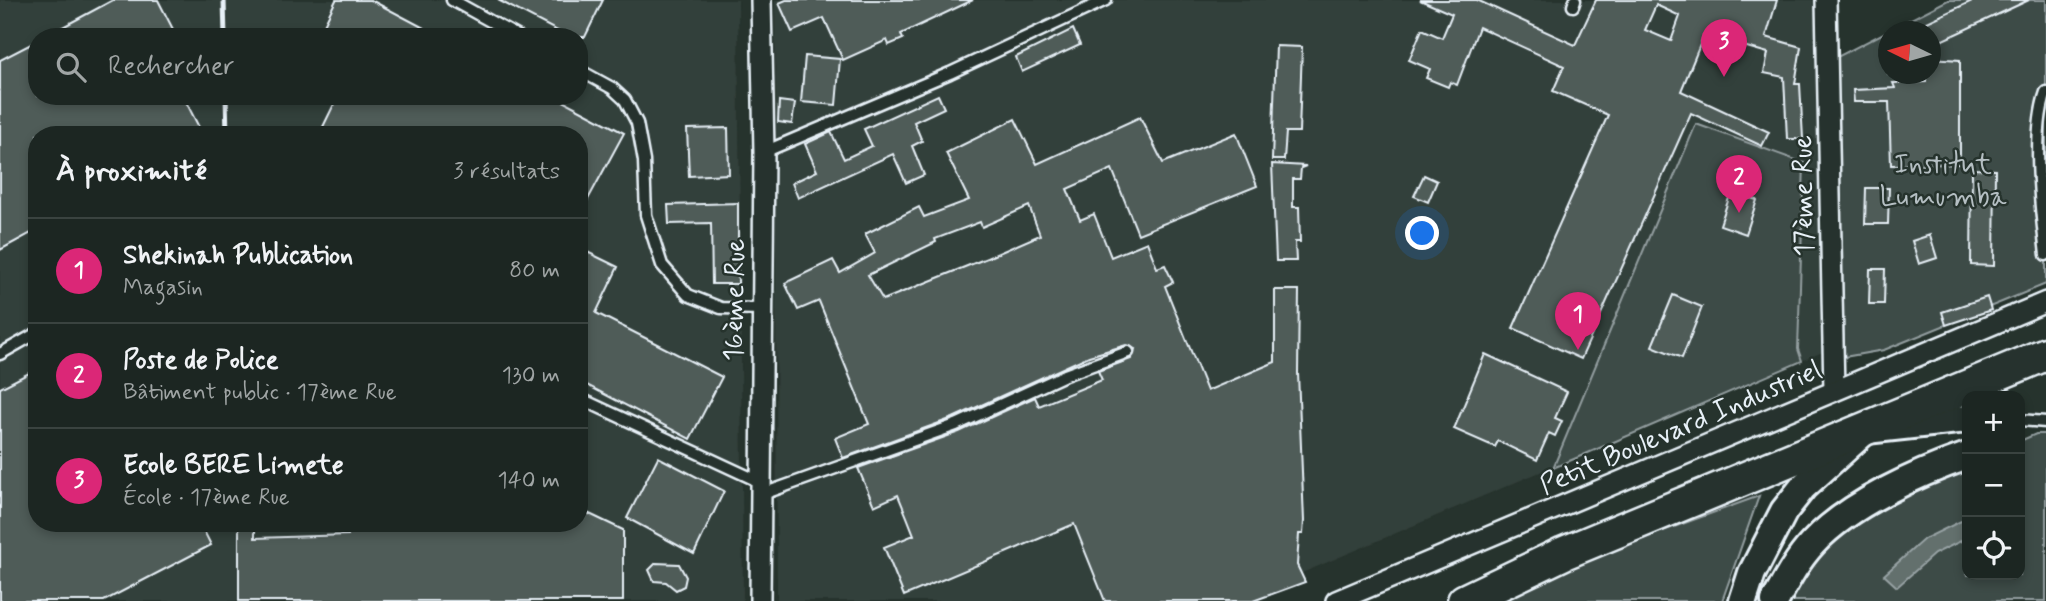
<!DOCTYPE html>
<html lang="fr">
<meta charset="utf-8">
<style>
:root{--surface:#1c2622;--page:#252e2a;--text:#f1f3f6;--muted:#a0a5a5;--line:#3a4340;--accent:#db2777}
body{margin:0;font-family:Mynerve,sans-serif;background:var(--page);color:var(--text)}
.controls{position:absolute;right:21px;bottom:21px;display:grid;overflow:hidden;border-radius:14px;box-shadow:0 4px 10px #0003}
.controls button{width:63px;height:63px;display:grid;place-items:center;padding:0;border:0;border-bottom:2px solid var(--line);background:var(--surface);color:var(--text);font:35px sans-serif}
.compass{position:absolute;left:1878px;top:21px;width:63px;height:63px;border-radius:50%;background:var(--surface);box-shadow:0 4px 10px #0003;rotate:275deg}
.you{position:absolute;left:1423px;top:234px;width:24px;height:24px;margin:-18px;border:5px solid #fff;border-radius:50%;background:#1a73e8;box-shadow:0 0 0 10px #1a73e833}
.badge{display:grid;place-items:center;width:46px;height:46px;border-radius:50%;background:var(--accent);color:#fff;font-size:23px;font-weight:700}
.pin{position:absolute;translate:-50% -58px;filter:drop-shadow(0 2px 4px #0008)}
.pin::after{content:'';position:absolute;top:37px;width:24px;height:21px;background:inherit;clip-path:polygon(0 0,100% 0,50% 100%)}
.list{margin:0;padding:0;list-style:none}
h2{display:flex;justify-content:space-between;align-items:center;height:91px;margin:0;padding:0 28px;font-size:30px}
h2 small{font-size:23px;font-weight:400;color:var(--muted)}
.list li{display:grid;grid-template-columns:46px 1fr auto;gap:21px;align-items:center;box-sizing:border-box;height:105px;padding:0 28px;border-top:2px solid var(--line)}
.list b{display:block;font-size:26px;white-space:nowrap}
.list p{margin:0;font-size:23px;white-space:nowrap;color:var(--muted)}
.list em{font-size:23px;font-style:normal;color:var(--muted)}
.icon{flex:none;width:38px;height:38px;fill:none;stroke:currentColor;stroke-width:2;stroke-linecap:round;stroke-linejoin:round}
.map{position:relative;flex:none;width:2046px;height:601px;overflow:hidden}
.search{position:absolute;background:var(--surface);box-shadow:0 4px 10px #0003;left:28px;top:28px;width:560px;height:77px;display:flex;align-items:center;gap:18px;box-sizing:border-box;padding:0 24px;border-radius:28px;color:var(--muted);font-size:26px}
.panel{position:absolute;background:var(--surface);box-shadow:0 4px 10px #0003;left:28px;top:126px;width:560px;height:406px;border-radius:28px}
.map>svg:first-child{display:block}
.built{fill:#333f3a;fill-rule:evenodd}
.green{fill:#3e4b47;stroke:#939ea0;stroke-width:2;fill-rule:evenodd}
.water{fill:#636f6d;stroke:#98a3a5;stroke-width:2}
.building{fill:#505c59;stroke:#e8f1f8;stroke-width:2;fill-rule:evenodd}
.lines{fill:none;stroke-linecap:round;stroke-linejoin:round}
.service-casing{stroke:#e8f1f8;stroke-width:15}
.minor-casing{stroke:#e8f1f8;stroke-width:24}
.secondary-casing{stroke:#e8f1f8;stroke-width:32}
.trunk-casing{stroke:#e8f1f8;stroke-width:37}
.service{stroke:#26332d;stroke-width:10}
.minor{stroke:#26332d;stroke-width:19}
.secondary{stroke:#26332d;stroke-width:26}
.trunk{stroke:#26332d;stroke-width:32}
.rail{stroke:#e8f1f8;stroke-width:5}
.labels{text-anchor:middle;stroke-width:5;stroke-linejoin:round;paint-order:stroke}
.park-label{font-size:28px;fill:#b5bfc3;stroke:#26332d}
.street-label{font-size:28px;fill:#e8f1f8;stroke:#26332d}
</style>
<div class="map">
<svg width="2046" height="601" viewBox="0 0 2046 601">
<rect width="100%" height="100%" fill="#26332d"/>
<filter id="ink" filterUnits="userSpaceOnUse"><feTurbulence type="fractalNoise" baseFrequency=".0143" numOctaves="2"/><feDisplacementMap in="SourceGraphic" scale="14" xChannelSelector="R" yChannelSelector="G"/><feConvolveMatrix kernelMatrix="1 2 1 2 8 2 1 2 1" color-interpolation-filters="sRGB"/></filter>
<g filter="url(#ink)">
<g class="built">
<path d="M0 0H738L743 601H0ZM37 37H579V96H37ZM37 135H579V523H37Z"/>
<polygon points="775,0 1820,0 1825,351 1236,601 777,601"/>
</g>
<g class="green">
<path d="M1948 0H2046V284L1884 350 1844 357 1837 57ZM1888 32H1930V74H1888Z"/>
<polygon points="1696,124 1804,163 1798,349 1802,361 1553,468"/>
<path d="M2036 434H2046V601H1788C1795 589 1801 574 1810 563 1846 519 1916 487 1967 464V575H2020V441Z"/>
<polygon points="1759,496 1722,601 1504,601 1586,559"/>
</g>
<polygon class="water" points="1967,518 1967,538 1934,554 1897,587 1884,575 1924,539"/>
<g class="building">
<polygon points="113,0 158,0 177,37 44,37"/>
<polygon points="336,0 371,0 441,37 318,37"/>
<polygon points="498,0 603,0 585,37 569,37"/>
<polygon points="786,0 973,0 901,34 903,39 889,45 887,40 843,60 824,18 792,32 779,3"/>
<path d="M1420 0H1477L1575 45 1596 0H1777L1766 37 1801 47 1795 84H1800L1803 139H1787L1784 77 1764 73 1768 53 1704 35 1681 91 1769 132 1762 146 1691 113 1581 359 1513 328 1608 115 1553 91 1564 66 1479 27 1457 85 1450 82 1448 87 1426 78 1430 69 1409 60 1422 29 1442 38 1452 14ZM1656 5 1680 16 1671 41 1645 30Z"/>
<polygon points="1974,0 2029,0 1930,46 1930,32 1906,32"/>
<polygon points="1073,29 1080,45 1022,72 1016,57"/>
<polygon points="37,41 37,96 183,96 203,135 37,135 37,230 0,250 0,60"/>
<polygon points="1276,46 1302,47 1299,132 1286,132 1284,160 1272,160"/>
<polygon points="805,56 840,59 836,105 801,102"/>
<polygon points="1930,58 1960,60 1960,164 1891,165 1889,102 1854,102 1853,90 1895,88 1893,83 1926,82 1926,74 1930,74"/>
<polygon points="938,95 944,108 914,122 922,141 912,146 924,175 906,183 893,154 798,198 792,183 817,171 805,144 831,132 844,159 872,146 864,129"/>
<polygon points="338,96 554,96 624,133 579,216 579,135 319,135"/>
<polygon points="779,101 795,103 792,124 778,122"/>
<path d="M1140 117 1163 163 1236 133 1257 186 1138 234 1112 169 1067 189 1080 220 1094 214 1111 257 1147 242 1157 268 1165 265 1173 282 1165 286 1207 391 1275 362V290H1299L1298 373 1304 521 1303 534H1299L1297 565 1305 582 1253 601H1105L1074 524 904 596 884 547 914 535 907 517 898 495 874 506 858 468 959 432 1035 397 1039 406 1102 380 1098 371 1131 359 1135 349 1126 345 1089 356 953 418 843 458 835 438 869 424 819 301 798 310 785 283 833 260 840 273 875 253 865 234 919 207 924 217 969 200 946 153 1015 119 1037 164ZM1029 206 1040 235 987 258 883 300 868 275 936 242 935 239 980 222 982 227Z"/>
<polygon points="728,128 729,174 689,176 687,129"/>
<polygon points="1272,164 1306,166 1301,168 1300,179 1293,179 1293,207 1299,207 1300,242 1295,242 1296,261 1276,261"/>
<polygon points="1972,169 1995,170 1994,266 1971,265"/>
<polygon points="1424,175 1437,181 1428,202 1414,196"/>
<polygon points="1866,188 1889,188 1888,224 1865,224"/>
<polygon points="1731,192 1757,200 1746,234 1720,225"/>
<polygon points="738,203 738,284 712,284 711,223 669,224 668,205"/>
<polygon points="1930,235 1937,258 1919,264 1912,241"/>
<polygon points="579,248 618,267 596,313 722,377 690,439 579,381"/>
<polygon points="1870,269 1885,269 1884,304 1869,304"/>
<polygon points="1673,295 1702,307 1682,358 1652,346"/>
<polygon points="1987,297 1991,310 1946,325 1942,312"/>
<polygon points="1485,354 1567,392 1555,418 1562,421 1555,436 1549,433 1537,460 1498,441 1495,447 1454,429"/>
<polygon points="37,369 37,523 200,523 211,545 104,601 0,601 0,388"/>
<polygon points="658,457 724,491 694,554 627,518"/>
<polygon points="579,509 623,530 623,601 239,601 239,523 255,523 255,538 348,535 348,523 579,523"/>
<polygon points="656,563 679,564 686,577 684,586 676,590 666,582 654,581 649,570"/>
</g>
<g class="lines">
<defs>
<g id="service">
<polyline points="452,0 519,37"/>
<polyline points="1573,6 1575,0"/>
<polyline points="579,70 612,88 625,100 637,123 644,161 646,215 662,265 688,295 721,308 761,309"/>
<path d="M2046 92C2031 134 2041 210 2046 255"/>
<polyline points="764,152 950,73 1106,0"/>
<polyline points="0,354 37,333"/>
<polyline points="579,398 758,481"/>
<polyline points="2020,420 2046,422"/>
<polyline points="760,495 956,425 1065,375 1128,352"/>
</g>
<g id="minor">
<polyline points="1826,0 1834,391"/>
<polyline points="760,601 764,152 761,0"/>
<polyline points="1336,601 2046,302"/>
</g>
<g id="secondary">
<polyline points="1743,601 1752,573 1784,511 1803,487 1866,430 1967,419"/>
<path d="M1775 601C1786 581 1797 560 1813 543 1849 504 1918 473 1967 456"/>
</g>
<polyline id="trunk" points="1464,601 1564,553 2046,354"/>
</defs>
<use href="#service" class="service-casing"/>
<use href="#minor" class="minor-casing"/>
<use href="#secondary" class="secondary-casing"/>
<use href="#trunk" class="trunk-casing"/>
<use href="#service" class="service"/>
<use href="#minor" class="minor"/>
<use href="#secondary" class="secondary"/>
<use href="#trunk" class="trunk"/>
<g class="rail">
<polyline points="224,0 225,37"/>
<polyline points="226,96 227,135"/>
</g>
</g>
</g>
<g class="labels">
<g class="park-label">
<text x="1943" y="173">Institut<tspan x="1943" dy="32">Lumumba</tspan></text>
</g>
<g class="street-label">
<text transform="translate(1802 196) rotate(-91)" y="10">17ème Rue</text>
<text transform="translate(733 300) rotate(-89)" y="10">16ème Rue</text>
<text transform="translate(1680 426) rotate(-23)" y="10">Petit Boulevard Industriel</text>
</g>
</g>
</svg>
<div class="controls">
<button>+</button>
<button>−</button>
<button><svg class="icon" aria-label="locate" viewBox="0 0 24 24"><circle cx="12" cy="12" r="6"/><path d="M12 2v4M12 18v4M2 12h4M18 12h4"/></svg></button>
</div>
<svg class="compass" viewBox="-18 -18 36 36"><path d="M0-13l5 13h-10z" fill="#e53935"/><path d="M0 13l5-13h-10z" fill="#a0a5a5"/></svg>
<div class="you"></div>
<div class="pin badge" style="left:1578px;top:350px">1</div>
<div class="pin badge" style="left:1739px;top:213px">2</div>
<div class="pin badge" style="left:1724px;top:77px">3</div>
<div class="search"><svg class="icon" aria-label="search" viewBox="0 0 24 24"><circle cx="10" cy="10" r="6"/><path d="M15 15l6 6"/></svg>Rechercher</div>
<section class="panel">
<h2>À proximité<small>3 résultats</small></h2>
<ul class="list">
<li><span class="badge">1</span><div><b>Shekinah Publication</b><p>Magasin</p></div><em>80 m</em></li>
<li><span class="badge">2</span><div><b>Poste de Police</b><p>Bâtiment public · 17ème Rue</p></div><em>130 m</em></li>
<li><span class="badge">3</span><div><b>Ecole BERE Limete</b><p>École · 17ème Rue</p></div><em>140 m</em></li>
</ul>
</section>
</div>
